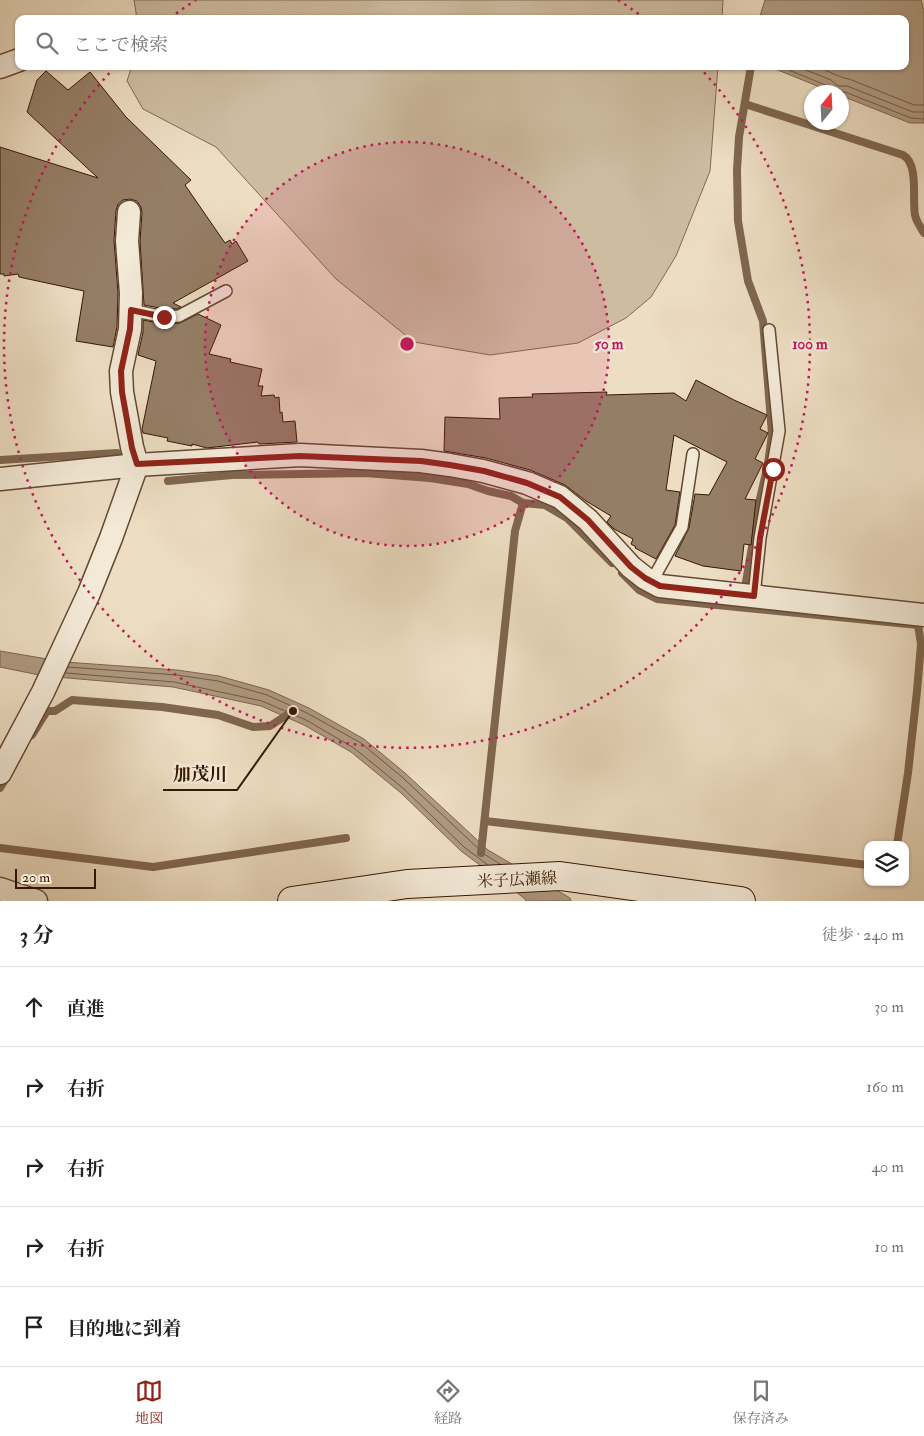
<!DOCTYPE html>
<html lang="ja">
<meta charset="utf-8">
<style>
:root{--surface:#fff;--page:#f6f6f6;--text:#222;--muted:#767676;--line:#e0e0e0;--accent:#8f2418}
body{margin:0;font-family:"IM FELL Double Pica","Noto Serif JP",serif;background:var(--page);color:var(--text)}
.controls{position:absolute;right:15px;bottom:15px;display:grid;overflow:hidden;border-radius:10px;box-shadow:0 1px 4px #0004}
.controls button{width:45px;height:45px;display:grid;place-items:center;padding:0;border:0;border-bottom:1px solid var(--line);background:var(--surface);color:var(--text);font:25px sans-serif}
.compass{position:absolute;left:804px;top:85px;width:45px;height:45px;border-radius:50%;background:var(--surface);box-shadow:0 1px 4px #0004;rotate:18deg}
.scale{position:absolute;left:15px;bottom:12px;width:81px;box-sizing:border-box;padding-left:5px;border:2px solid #361802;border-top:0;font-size:14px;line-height:18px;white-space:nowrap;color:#361802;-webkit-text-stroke:4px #f3e9d7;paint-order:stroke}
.stop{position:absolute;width:15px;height:15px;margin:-11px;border:4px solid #8f2418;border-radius:50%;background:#fff}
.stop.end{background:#8f2418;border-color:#fff;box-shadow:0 1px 5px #0008}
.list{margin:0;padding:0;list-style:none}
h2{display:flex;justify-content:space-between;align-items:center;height:65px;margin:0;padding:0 20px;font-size:21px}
h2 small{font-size:16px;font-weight:400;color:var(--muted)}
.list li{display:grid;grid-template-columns:32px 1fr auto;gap:15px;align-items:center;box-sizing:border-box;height:80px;padding:0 20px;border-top:1px solid var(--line)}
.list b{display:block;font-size:19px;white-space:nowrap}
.list em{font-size:16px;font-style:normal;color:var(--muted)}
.icon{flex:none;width:28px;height:28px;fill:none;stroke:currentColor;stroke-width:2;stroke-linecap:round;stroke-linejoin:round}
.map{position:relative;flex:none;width:924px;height:901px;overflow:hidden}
.search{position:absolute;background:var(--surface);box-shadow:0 1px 4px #0004;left:15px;right:15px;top:15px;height:55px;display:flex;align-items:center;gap:12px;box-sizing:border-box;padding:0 18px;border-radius:10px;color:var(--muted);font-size:19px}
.sheet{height:465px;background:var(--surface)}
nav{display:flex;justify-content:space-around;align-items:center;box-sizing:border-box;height:70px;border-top:1px solid var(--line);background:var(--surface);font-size:14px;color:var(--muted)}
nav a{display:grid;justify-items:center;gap:2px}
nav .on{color:var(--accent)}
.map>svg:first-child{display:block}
.green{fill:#cebca1;stroke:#826a52}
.water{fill:#af9a81;stroke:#7f664e}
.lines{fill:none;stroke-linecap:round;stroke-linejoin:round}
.shore{stroke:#725942;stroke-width:1}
.stream{stroke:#7f664e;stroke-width:8}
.building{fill:#957e66;stroke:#361802}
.lane-casing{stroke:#644932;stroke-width:14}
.street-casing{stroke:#644932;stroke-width:25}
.secondary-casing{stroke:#361802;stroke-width:30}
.lane{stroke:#f3e9d7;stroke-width:11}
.street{stroke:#f3e9d7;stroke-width:22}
.secondary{stroke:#f3e9d7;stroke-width:28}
.route{stroke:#8f2418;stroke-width:6}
.ring{fill:none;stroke:#c2185b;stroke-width:2.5;stroke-dasharray:2.5 5}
.labels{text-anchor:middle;stroke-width:4.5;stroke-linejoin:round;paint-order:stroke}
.street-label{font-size:16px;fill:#361802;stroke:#f3e9d7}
.centre{fill:#c2185b;stroke:#f3e9d7;stroke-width:2.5}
.ring-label{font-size:15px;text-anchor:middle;font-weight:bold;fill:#c2185b;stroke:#f3e9d7;stroke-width:4.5;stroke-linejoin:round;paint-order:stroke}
.leader{fill:none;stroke:#361802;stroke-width:2}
.callout-dot{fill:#361802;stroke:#f3e9d7;stroke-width:2}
.callout-label{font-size:18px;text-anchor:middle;font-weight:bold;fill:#361802;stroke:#f3e9d7;stroke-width:4.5;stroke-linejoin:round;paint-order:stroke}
</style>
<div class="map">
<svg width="924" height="901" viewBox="0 0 924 901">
<rect width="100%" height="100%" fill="#edddc2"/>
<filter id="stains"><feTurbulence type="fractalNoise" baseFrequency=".004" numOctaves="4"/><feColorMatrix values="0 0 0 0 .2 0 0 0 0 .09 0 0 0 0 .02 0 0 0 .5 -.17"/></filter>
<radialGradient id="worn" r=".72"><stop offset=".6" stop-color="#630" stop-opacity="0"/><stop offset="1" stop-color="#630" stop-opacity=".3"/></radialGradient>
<g class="green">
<polygon points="134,0 723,0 722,19 137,19"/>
<polygon points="132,66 718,66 710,171 676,256 651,297 626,318 578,343 490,355 414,342 336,279 216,147 143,109 127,81"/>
</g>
<g class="water">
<polygon points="765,0 921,0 924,10 924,123 910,123 842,96 842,92 832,92 768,66 905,66 905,19 759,19"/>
<polygon points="0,651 65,662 177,670 219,676 269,690 309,708 364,739 405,773 488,850 570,898 571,901 526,901 524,898 461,851 401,793 351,752 304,725 261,706 173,687 44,676 0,667"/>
</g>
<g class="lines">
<g class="shore">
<polyline points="779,66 828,86 831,89 832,92"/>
<polyline points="796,66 831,80 838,86 847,86 913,112 924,112"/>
<path d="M817 66C828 71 838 77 849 79L914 105H924"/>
<polyline points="840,92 845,92 911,118 924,119"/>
<polyline points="68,667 177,675 218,681 267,695 307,713 361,743 402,777 484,854 500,864"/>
<polyline points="66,673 174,682 262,701 306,720 354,748 404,789 464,847 488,865"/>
</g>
<g class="stream">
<path d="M745 104 903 155C919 164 912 199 915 215 916 221 921 228 924 233"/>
<polyline points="0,460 117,453"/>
<polyline points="168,481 232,475 365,473 430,478 468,484 488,491 511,496 523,503 545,505 567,518 612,563"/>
<polyline points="622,573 639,590 657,599 918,625 921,644 917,691 908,773 897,845"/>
<polyline points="744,594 760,499 768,464 772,434 763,321 748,281 738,221 737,170 739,137 751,66"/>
<polyline points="32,735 47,711 55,711 72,700 162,707 218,715 253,727 270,726 293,711"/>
<polyline points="0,788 8,775"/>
<polyline points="485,821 868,865"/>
<polyline points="0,848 153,867 346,838"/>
<polyline points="481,853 515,531 523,503"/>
</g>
</g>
<g class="building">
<polygon points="46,71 68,90 90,72 126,117 191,180 185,185 225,243 230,240 232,244 236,241 248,261 173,303 181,307 177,309 165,309 144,305 140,241 142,213 141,207 137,201 130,199 123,200 118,204 116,211 114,240 118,293 117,327 113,347 76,341 84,291 19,277 18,274 4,276 4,274 0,274 0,147 98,178 27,112 37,80"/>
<polygon points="198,314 221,325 209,354 231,359 230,362 262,369 258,386 263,386 261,396 274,395 275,398 279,397 280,413 282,412 283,422 295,421 297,442 259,444 258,442 207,448 192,444 192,446 167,441 168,438 143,433 142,429 156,361 138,355 143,332 143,320 163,324 180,323"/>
<polygon points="696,380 734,400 767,415 760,429 768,433 755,459 763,463 745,499 756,500 751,545 744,544 741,571 703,566 675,556 689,528 695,494 709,495 727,462 674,435 666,490 680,492 675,525 656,559 635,548 636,547 631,544 633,539 614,529 607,522 611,516 586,501 565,485 530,470 486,458 444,451 445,417 500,419 499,398 533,397 532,394 607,392 606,395 674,393 686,401"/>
</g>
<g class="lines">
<defs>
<g id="lane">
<polyline points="131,310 164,317 179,316 226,291"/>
<polyline points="652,581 682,527 693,454"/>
<polyline points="754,596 760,538 779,431 769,330"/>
</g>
<g id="street">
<polyline points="0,67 19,60"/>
<polyline points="0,479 137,465 300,455 421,461 450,465 483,471 527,483 560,497 588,520 631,567 645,578 660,586 924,615"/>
<polyline points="0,773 43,692 89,593 111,538 137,465 132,447 122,392 121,371 130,329 131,293 127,241 129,212"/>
<polyline points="0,889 36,901"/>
</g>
<polyline id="secondary" points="292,901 407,884 560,876 741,901"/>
</defs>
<use href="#lane" class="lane-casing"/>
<use href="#street" class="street-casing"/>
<use href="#secondary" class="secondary-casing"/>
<use href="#lane" class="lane"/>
<use href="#street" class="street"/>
<use href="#secondary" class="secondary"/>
</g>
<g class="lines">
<polyline class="route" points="164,317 131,310 130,329 121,371 122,392 132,448 137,464 300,456 421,461 450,465 484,471 527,483 560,497 588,520 631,567 645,578 660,586 754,596 760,538 773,469"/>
</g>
<circle cx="407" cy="344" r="202" fill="#c2185b" fill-opacity=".12"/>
<g class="ring">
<circle cx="407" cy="344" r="202"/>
<path d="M170 18A403 403 0 0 1 196 0M618 0A403 403 0 0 1 644 18M699 67A403 403 0 1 1 115 67"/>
</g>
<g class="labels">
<g class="street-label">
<text transform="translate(517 879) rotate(-3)" y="6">米子広瀬線</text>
</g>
</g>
<circle cx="407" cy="344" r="8" class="centre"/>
<g class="ring-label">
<text x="609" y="349">50 m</text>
<text x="810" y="349">100 m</text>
</g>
<path class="leader" d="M293 711L237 790H163"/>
<circle class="callout-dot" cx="293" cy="711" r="5"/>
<g class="callout-label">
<text x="200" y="780">加茂川</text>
</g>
<rect width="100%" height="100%" filter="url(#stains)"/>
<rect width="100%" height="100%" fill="url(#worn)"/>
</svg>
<div class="controls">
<button><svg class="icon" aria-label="layers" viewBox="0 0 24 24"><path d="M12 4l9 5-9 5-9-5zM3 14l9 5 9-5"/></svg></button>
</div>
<svg class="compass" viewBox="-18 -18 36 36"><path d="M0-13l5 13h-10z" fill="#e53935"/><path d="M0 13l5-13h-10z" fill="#767676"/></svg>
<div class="scale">20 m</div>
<div class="stop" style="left:773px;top:469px"></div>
<div class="stop end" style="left:164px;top:317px"></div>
<div class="search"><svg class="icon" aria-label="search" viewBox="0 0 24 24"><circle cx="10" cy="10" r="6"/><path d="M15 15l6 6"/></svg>ここで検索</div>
</div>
<section class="sheet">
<h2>3 分<small>徒歩 · 240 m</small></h2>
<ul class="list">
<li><svg class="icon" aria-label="ahead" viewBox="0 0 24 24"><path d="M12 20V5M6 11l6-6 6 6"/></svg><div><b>直進</b></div><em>30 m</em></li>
<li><svg class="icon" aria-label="right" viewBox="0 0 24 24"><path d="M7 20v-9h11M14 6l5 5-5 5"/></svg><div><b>右折</b></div><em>160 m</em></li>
<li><svg class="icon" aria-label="right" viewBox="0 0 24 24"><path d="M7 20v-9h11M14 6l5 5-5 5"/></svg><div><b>右折</b></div><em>40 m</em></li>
<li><svg class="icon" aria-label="right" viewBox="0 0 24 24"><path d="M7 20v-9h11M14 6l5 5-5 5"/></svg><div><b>右折</b></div><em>10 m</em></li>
<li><svg class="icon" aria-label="arrive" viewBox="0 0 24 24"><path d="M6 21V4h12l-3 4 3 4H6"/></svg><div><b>目的地に到着</b></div></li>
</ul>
</section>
<nav>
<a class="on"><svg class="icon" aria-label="map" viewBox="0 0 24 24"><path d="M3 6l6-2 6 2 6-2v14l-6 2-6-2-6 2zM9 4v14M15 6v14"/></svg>地図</a>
<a><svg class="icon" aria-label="directions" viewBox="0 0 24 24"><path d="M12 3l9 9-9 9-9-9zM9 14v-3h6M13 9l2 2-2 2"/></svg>経路</a>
<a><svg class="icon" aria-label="saved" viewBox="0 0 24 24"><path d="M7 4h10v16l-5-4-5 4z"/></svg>保存済み</a>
</nav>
